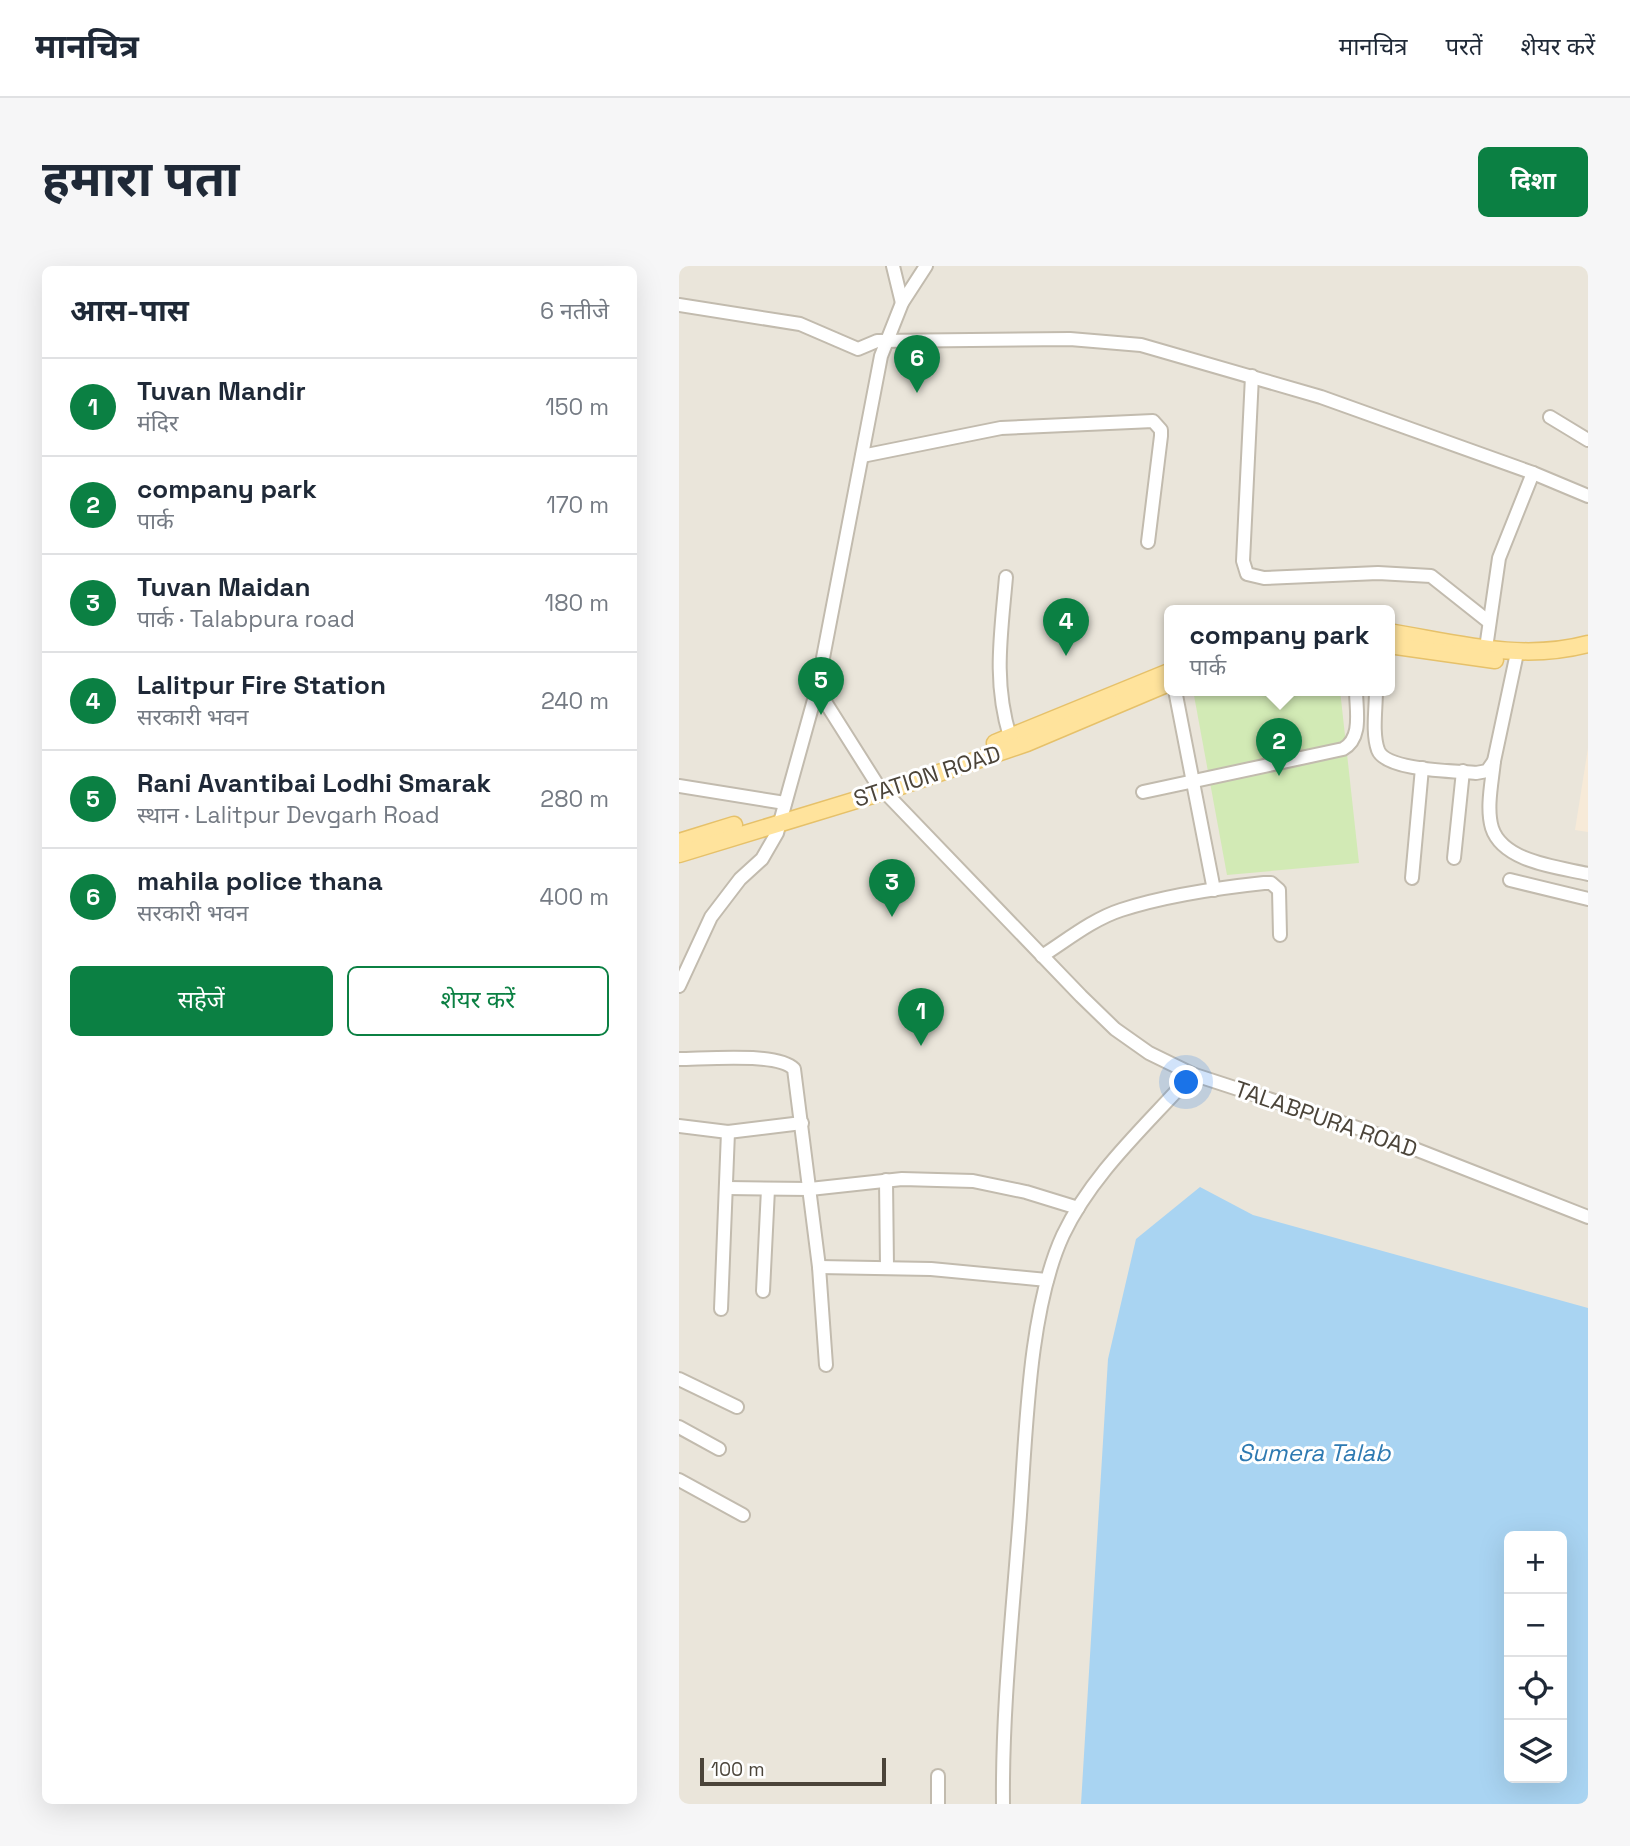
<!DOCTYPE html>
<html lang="hi">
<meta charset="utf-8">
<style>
:root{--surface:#fff;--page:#f6f6f7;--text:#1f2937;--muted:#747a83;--line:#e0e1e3;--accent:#0b8043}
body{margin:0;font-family:"Space Grotesk","Noto Sans Devanagari",sans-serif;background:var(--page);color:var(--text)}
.controls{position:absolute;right:21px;bottom:21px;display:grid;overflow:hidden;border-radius:10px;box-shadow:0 7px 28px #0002}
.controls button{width:63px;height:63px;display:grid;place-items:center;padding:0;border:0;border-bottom:2px solid var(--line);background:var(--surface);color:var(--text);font:35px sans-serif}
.scale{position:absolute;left:21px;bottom:18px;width:186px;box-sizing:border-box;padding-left:7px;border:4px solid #4b4439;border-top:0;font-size:19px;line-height:24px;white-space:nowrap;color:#4b4439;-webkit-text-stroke:5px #fff;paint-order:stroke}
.you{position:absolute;left:508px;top:817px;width:24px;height:24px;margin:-18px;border:5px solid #fff;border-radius:50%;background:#1a73e8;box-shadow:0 0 0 10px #1a73e833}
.badge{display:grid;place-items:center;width:46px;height:46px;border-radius:50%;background:var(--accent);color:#fff;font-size:23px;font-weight:700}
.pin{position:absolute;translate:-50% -58px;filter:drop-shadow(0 2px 4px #0008)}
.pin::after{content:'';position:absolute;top:37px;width:24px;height:21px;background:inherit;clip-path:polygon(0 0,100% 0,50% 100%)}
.popup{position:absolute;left:485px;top:339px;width:231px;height:91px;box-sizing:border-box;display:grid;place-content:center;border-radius:10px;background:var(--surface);filter:drop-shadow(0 2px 5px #0005);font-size:23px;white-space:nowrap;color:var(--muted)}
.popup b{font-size:26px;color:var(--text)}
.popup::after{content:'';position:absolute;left:50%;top:100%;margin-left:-14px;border:14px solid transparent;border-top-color:var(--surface)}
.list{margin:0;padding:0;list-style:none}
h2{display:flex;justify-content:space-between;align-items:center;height:91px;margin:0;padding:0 28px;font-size:30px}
h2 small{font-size:23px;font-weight:400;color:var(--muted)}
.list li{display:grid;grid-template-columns:46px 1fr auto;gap:21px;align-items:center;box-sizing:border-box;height:98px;padding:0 28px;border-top:2px solid var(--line)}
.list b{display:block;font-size:26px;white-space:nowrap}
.list p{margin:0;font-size:23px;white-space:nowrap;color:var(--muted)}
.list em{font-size:23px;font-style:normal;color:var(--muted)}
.actions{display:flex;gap:14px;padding:21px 28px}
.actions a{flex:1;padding:16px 0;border:2px solid var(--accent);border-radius:10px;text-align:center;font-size:24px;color:var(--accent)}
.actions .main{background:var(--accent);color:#fff}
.icon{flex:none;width:38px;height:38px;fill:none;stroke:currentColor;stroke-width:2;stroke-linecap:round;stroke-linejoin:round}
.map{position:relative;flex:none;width:909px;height:1538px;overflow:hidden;border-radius:10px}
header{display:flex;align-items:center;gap:42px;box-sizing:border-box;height:98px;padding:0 35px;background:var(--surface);border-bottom:2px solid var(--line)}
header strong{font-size:33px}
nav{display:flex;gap:38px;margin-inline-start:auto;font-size:24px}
.intro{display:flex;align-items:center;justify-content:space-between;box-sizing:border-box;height:168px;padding:0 42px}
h1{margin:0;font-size:49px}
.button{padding:18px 32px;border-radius:10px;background:var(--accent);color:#fff;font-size:24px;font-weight:700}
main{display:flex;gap:42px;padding:0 42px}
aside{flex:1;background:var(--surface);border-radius:10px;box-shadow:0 7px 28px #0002}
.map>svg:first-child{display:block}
.residential{fill:#eae5da;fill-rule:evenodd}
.commercial{fill:#f7ead8}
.green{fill:#d2eab5}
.water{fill:#a9d4f2;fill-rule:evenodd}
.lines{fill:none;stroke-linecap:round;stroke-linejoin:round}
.minor-casing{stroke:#c2bbae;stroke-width:16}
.major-casing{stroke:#e6c16a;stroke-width:19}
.minor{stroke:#fff;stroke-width:12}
.major{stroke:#ffe39c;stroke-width:16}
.labels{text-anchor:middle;stroke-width:6;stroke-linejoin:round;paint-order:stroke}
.street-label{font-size:23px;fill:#4b4439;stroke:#fff}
.water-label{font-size:24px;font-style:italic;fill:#2e7ab2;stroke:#fff}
</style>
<header>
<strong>मानचित्र</strong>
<nav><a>मानचित्र</a><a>परतें</a><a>शेयर करें</a></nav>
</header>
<div class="intro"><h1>हमारा पता</h1><a class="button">दिशा</a></div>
<main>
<aside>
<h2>आस-पास<small>6 नतीजे</small></h2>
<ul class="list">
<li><span class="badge">1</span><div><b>Tuvan Mandir</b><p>मंदिर</p></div><em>150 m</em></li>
<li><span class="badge">2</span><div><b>company park</b><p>पार्क</p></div><em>170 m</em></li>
<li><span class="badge">3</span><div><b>Tuvan Maidan</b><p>पार्क · Talabpura road</p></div><em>180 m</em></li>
<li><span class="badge">4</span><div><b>Lalitpur Fire Station</b><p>सरकारी भवन</p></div><em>240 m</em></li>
<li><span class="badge">5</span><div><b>Rani Avantibai Lodhi Smarak</b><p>स्थान · Lalitpur Devgarh Road</p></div><em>280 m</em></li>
<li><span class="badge">6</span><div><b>mahila police thana</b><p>सरकारी भवन</p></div><em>400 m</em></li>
</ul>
<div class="actions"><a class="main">सहेजें</a><a>शेयर करें</a></div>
</aside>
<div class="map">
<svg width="909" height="1538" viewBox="0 0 909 1538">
<rect width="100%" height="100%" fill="#f6f3ec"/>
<path class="residential" d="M0 0H909V1538H0ZM490 344H710V424H490ZM830 1270H883V1512H830Z"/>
<polygon class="commercial" points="909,482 909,566 896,564"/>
<polygon class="green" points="514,424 661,424 680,597 548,609"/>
<path class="water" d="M521 921 574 949 909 1042V1538H402L429 1093 457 973ZM830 1270H883V1512H830Z"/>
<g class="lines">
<defs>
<g id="minor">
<polyline points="214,0 223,37"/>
<polyline points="0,39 121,58 179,83 198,75 391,73 462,79 642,131 854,207 909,230"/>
<polyline points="573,110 564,295 568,308 585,312 699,307 752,310 810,356"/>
<polyline points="871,151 909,174"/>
<polyline points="183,190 322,162 474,155 482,164 482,170 469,276"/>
<path d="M327 311C322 369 314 415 331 471"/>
<polyline points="807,382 820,292 854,207"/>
<polyline points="138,423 198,518 402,730 436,763 470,787 513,808 700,869 909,951"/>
<polyline points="496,424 535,624"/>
<path d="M697 424C697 443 693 467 699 484 707 505 777 505 797 507L808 505 815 495 838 387"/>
<path d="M815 495C813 516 807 542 813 562 824 596 879 601 909 608"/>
<polyline points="0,520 106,537"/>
<path d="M464 526 664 483C684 472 677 444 677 424"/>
<polyline points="775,592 784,505"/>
<polyline points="733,612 743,502"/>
<polyline points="831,614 909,633"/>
<path d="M363 690C388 674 414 653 442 644 488 629 538 622 585 617H592L600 624 601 669"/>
<polyline points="0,720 32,651 61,613 83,593 98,567 138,423 202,90 223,37 247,0"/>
<path d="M0 793C25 793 98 786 115 803L140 1001 147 1099"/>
<polyline points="0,860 49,866 123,857"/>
<polyline points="207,914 208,1001"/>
<polyline points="48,922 131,923 223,913 294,915 347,926 399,942"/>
<polyline points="140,1001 252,1003 368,1014"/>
<polyline points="84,1025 89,923"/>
<polyline points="42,1043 49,866"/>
<polyline points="0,1113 58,1141"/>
<polyline points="0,1161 40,1183"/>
<polyline points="0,1214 64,1249"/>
<polyline points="259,1538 259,1510"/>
<path d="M324 1538C323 1446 333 1354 340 1262 347 1176 348 1047 384 969 414 906 468 859 513 808"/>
</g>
<g id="major">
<path d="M710 366C777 377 842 396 909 378"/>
<polyline points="710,379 816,394"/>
<polyline points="316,477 490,406"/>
<polyline points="0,576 55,559"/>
<polyline points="0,588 207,525 348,477 490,417"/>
</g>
</defs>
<use href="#minor" class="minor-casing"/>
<use href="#major" class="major-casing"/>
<use href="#minor" class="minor"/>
<use href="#major" class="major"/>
</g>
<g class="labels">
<g class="street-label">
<text transform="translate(248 510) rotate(-18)" y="8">STATION ROAD</text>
<text transform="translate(647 853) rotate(19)" y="8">TALABPURA ROAD</text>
</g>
<g class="water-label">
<text x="635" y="1195">Sumera Talab</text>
</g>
</g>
</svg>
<div class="controls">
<button>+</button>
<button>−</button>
<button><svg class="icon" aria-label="locate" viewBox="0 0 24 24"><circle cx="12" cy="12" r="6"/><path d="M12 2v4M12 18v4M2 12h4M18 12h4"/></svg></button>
<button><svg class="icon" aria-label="layers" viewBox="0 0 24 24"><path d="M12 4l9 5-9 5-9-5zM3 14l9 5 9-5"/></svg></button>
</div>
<div class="scale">100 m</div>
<div class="you"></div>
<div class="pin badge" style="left:242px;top:780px">1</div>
<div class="pin badge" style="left:600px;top:510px">2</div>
<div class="popup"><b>company park</b>पार्क</div>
<div class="pin badge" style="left:213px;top:651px">3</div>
<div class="pin badge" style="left:387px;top:390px">4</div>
<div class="pin badge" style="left:142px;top:449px">5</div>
<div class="pin badge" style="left:238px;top:127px">6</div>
</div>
</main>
